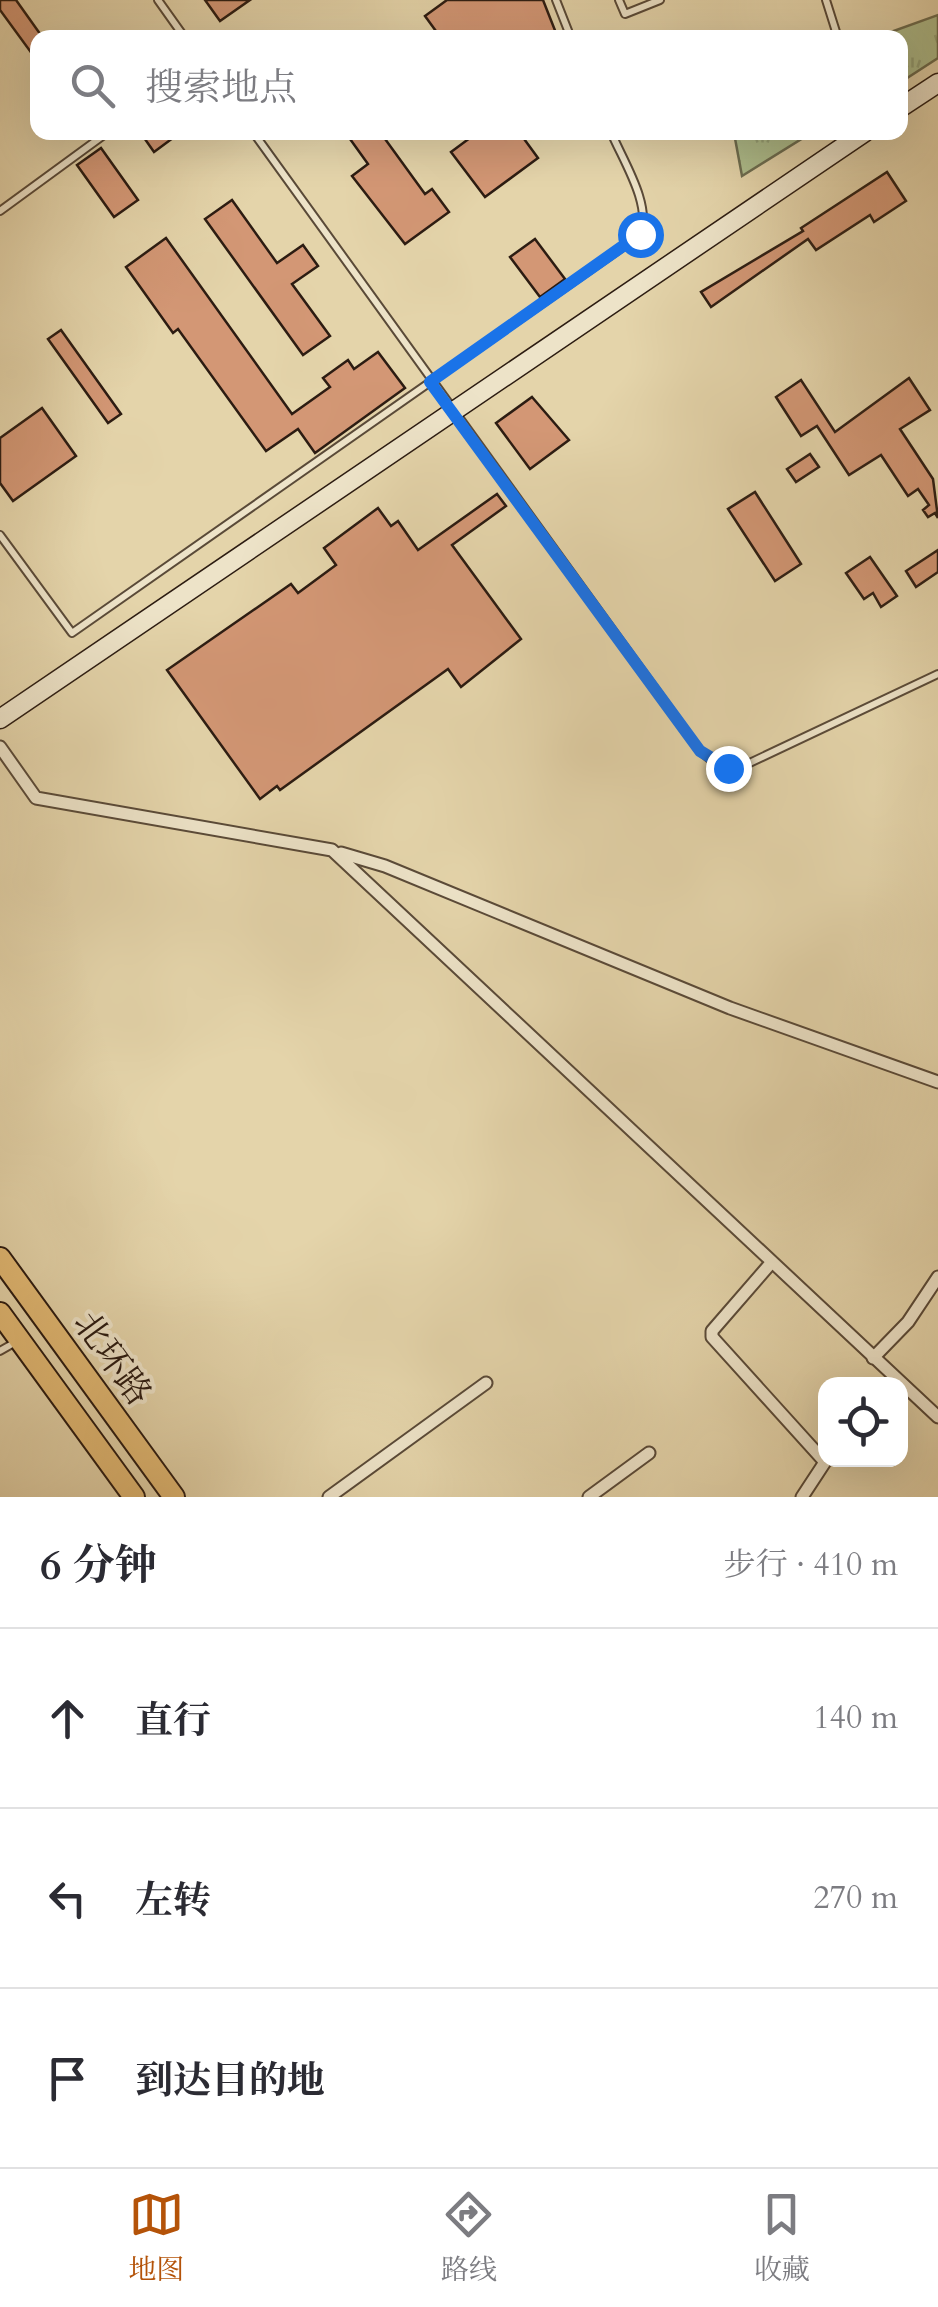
<!DOCTYPE html>
<html lang="zh">
<meta charset="utf-8">
<style>
:root{--surface:#fff;--page:#f2f2f3;--text:#2b2b33;--muted:#7c7c81;--line:#e1e1e2;--accent:#b45309}
body{margin:0;font-family:Cardo,"Noto Serif SC",serif;background:var(--page);color:var(--text)}
.controls{position:absolute;right:30px;bottom:30px;display:grid;overflow:hidden;border-radius:20px;box-shadow:0 10px 40px #0002}
.controls button{width:90px;height:90px;display:grid;place-items:center;padding:0;border:0;border-bottom:2px solid var(--line);background:var(--surface);color:var(--text);font:50px sans-serif}
.stop{position:absolute;width:30px;height:30px;margin:-22px;border:8px solid #1a73e8;border-radius:50%;background:#fff}
.stop.end{background:#1a73e8;border-color:#fff;box-shadow:0 2px 10px #0008}
.list{margin:0;padding:0;list-style:none}
h2{display:flex;justify-content:space-between;align-items:center;height:130px;margin:0;padding:0 40px;font-size:42px}
h2 small{font-size:32px;font-weight:400;color:var(--muted)}
.list li{display:grid;grid-template-columns:65px 1fr auto;gap:30px;align-items:center;box-sizing:border-box;height:180px;padding:0 40px;border-top:2px solid var(--line)}
.list b{display:block;font-size:38px;white-space:nowrap}
.list em{font-size:32px;font-style:normal;color:var(--muted)}
.icon{flex:none;width:55px;height:55px;fill:none;stroke:currentColor;stroke-width:2;stroke-linecap:round;stroke-linejoin:round}
.map{position:relative;flex:none;width:938px;height:1497px;overflow:hidden}
.search{position:absolute;background:var(--surface);box-shadow:0 10px 40px #0002;left:30px;right:30px;top:30px;height:110px;display:flex;align-items:center;gap:25px;box-sizing:border-box;padding:0 35px;border-radius:20px;color:var(--muted);font-size:38px}
.sheet{height:670px;background:var(--surface)}
nav{display:flex;justify-content:space-around;align-items:center;box-sizing:border-box;height:140px;border-top:2px solid var(--line);background:var(--surface);font-size:28px;color:var(--muted)}
nav a{display:grid;justify-items:center;gap:5px}
nav .on{color:var(--accent)}
.map>svg:first-child{display:block}
.grass{fill:url(#grass-tufts);stroke:#6d6d50;stroke-width:2.5}
.building{fill:#d39775;stroke:#2c1c12;stroke-width:2.5}
.lines{fill:none;stroke-linecap:round;stroke-linejoin:round}
.lane-casing{stroke:#5a4a38;stroke-width:10}
.street-casing{stroke:#5a4a38;stroke-width:15}
.secondary-casing{stroke:#2c1c12;stroke-width:21}
.primary-casing{stroke:#2c1c12;stroke-width:24}
.lane{stroke:#ede3c8;stroke-width:6}
.street{stroke:#ede3c8;stroke-width:11}
.secondary{stroke:#ede3c8;stroke-width:18}
.primary{stroke:#e2ba75;stroke-width:20}
.route{stroke:#1a73e8;stroke-width:12}
.labels{text-anchor:middle;stroke-width:8;stroke-linejoin:round;paint-order:stroke}
.street-label{font-size:35px;fill:#2c1c12;stroke:#ede3c8}
</style>
<div class="map">
<svg width="938" height="1497" viewBox="0 0 938 1497">
<defs>
<pattern id="grass-tufts" width="24" height="20" patternUnits="userSpaceOnUse" patternTransform="scale(2.5)"><rect width="24" height="20" fill="#aebe8d"/><path d="M3 7l-1-3M5 7V3M7 7l1-3M15 17l-1-3M17 17v-4M19 17l1-3" fill="none" stroke="#96a379"/></pattern>
</defs>
<rect width="100%" height="100%" fill="#e4d4aa"/>
<filter id="stains"><feTurbulence type="fractalNoise" baseFrequency=".002" numOctaves="4"/><feColorMatrix values="0 0 0 0 .2 0 0 0 0 .09 0 0 0 0 .02 0 0 0 .5 -.17"/></filter>
<radialGradient id="worn" r=".72"><stop offset=".6" stop-color="#630" stop-opacity="0"/><stop offset="1" stop-color="#630" stop-opacity=".3"/></radialGradient>
<g class="grass">
<polygon points="938,15 938,58 901,82 900,38 877,37"/>
<polygon points="734,133 803,133 803,138 742,176"/>
</g>
<g class="building">
<polygon points="0,0 16,0 43,38 38,38 38,62 0,10"/>
<polygon points="205,0 250,0 220,21"/>
<polygon points="447,0 543,0 558,38 441,38 425,16"/>
<polygon points="140,132 181,132 154,152"/>
<polygon points="345,132 380,132 425,194 432,189 449,212 405,244 352,176 368,164"/>
<polygon points="478,132 519,132 538,158 485,197 451,152"/>
<polygon points="101,148 138,200 114,217 77,165"/>
<polygon points="887,172 906,201 874,222 870,215 816,250 808,239 711,307 701,292 803,231 801,228"/>
<polygon points="232,200 277,263 303,245 318,266 292,284 330,336 303,355 205,219"/>
<polygon points="166,238 292,414 330,387 323,378 348,360 354,369 378,352 405,388 315,453 298,429 266,451 178,329 173,333 126,267"/>
<polygon points="535,239 565,279 540,297 510,257"/>
<polygon points="61,330 121,414 108,423 48,339"/>
<polygon points="909,378 930,410 900,429 933,479 938,518 935,513 928,517 923,510 929,505 918,489 908,496 881,455 849,475 817,426 801,436 776,397 801,380 835,432"/>
<polygon points="532,397 569,440 530,469 496,423"/>
<polygon points="42,408 76,456 13,501 0,483 0,438"/>
<polygon points="810,454 819,467 796,482 787,469"/>
<polygon points="755,492 801,564 775,581 728,509"/>
<polygon points="497,494 506,506 452,545 521,639 461,687 448,669 280,790 277,786 260,799 167,670 291,584 298,593 336,565 324,548 378,508 391,526 398,521 418,550"/>
<polygon points="938,550 938,572 916,587 906,571"/>
<polygon points="870,557 897,596 881,607 873,593 864,599 846,573"/>
</g>
<g class="lines">
<defs>
<g id="lane">
<polyline points="158,0 185,38"/>
<polyline points="556,0 571,38"/>
<polyline points="619,0 625,14 660,0"/>
<polyline points="826,0 838,38"/>
<polyline points="253,132 700,751 716,764 739,768 938,674"/>
<polyline points="0,211 108,132"/>
<path d="M0 535 72 633 640 235C653 206 622 159 611 132"/>
<polyline points="0,1351 14,1343"/>
</g>
<g id="street">
<polyline points="0,747 36,798 332,850 938,1417"/>
<polyline points="341,853 385,866 730,1008 938,1082"/>
<polyline points="771,1263 712,1331 712,1337 825,1462 802,1497"/>
<polyline points="873,1358 908,1322 938,1277"/>
<polyline points="329,1497 486,1383"/>
<polyline points="589,1497 649,1453"/>
</g>
<g id="secondary">
<polyline points="900,108 938,83"/>
<polyline points="0,719 865,132"/>
</g>
<g id="primary">
<polyline points="0,1258 174,1497"/>
<polyline points="0,1313 134,1497"/>
</g>
</defs>
<use href="#lane" class="lane-casing"/>
<use href="#street" class="street-casing"/>
<use href="#secondary" class="secondary-casing"/>
<use href="#primary" class="primary-casing"/>
<use href="#lane" class="lane"/>
<use href="#street" class="street"/>
<use href="#secondary" class="secondary"/>
<use href="#primary" class="primary"/>
</g>
<g class="lines">
<polyline class="route" points="640,234 430,382 700,751 728,768"/>
</g>
<g class="labels">
<g class="street-label">
<text transform="translate(113 1358) rotate(54)" y="12">北环路</text>
</g>
</g>
<rect width="100%" height="100%" filter="url(#stains)"/>
<rect width="100%" height="100%" fill="url(#worn)"/>
</svg>
<div class="controls">
<button><svg class="icon" aria-label="locate" viewBox="0 0 24 24"><circle cx="12" cy="12" r="6"/><path d="M12 2v4M12 18v4M2 12h4M18 12h4"/></svg></button>
</div>
<div class="stop" style="left:640px;top:234px"></div>
<div class="stop end" style="left:728px;top:768px"></div>
<div class="search"><svg class="icon" aria-label="search" viewBox="0 0 24 24"><circle cx="10" cy="10" r="6"/><path d="M15 15l6 6"/></svg>搜索地点</div>
</div>
<section class="sheet">
<h2>6 分钟<small>步行 · 410 m</small></h2>
<ul class="list">
<li><svg class="icon" aria-label="ahead" viewBox="0 0 24 24"><path d="M12 20V5M6 11l6-6 6 6"/></svg><div><b>直行</b></div><em>140 m</em></li>
<li><svg class="icon" aria-label="left" viewBox="0 0 24 24"><path d="M17 20v-9H6M10 6l-5 5 5 5"/></svg><div><b>左转</b></div><em>270 m</em></li>
<li><svg class="icon" aria-label="arrive" viewBox="0 0 24 24"><path d="M6 21V4h12l-3 4 3 4H6"/></svg><div><b>到达目的地</b></div></li>
</ul>
</section>
<nav>
<a class="on"><svg class="icon" aria-label="map" viewBox="0 0 24 24"><path d="M3 6l6-2 6 2 6-2v14l-6 2-6-2-6 2zM9 4v14M15 6v14"/></svg>地图</a>
<a><svg class="icon" aria-label="directions" viewBox="0 0 24 24"><path d="M12 3l9 9-9 9-9-9zM9 14v-3h6M13 9l2 2-2 2"/></svg>路线</a>
<a><svg class="icon" aria-label="saved" viewBox="0 0 24 24"><path d="M7 4h10v16l-5-4-5 4z"/></svg>收藏</a>
</nav>
